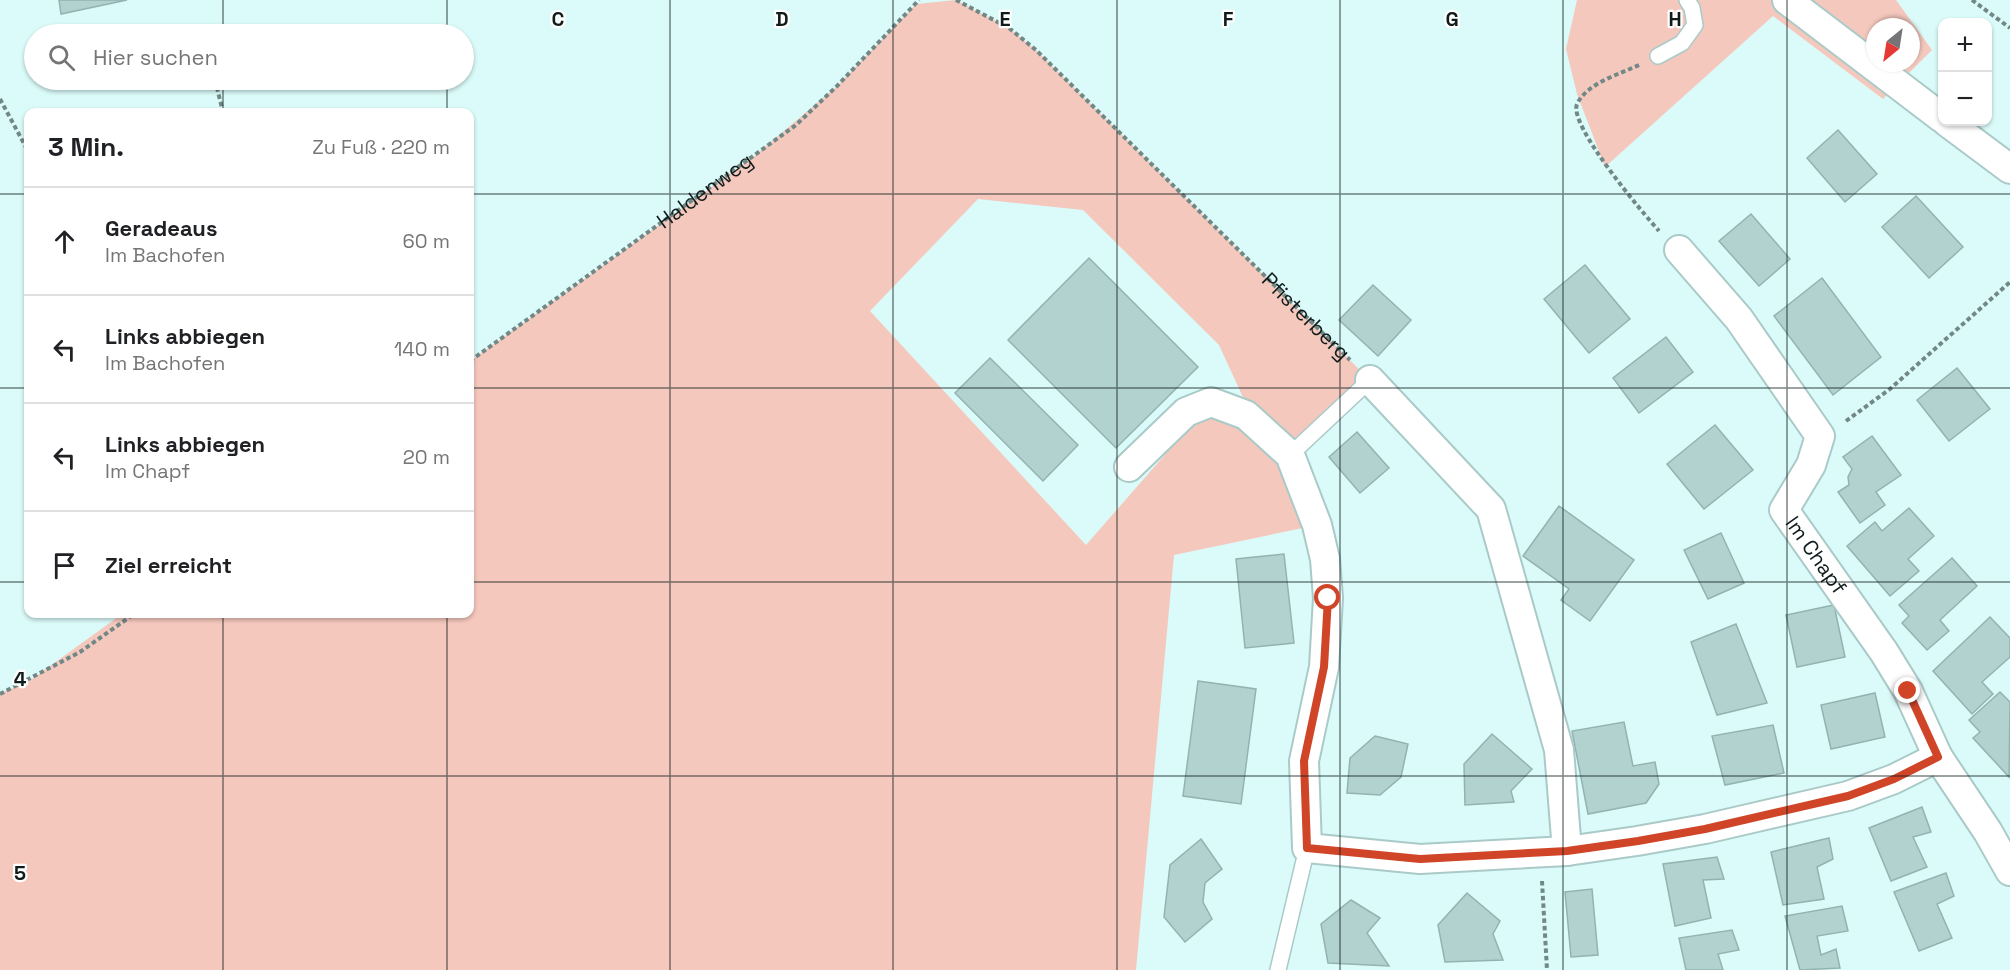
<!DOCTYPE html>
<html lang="de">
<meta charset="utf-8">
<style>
:root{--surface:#fff;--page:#f2f2f2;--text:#202124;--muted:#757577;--line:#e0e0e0}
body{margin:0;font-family:"Space Grotesk",sans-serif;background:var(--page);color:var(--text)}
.controls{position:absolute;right:18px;top:18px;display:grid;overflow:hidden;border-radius:12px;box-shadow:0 2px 4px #0004}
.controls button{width:54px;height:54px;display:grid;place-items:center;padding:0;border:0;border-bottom:2px solid var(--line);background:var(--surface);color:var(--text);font:30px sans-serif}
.compass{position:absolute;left:1866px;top:18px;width:54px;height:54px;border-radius:50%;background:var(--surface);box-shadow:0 2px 4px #0004;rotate:210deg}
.stop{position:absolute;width:18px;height:18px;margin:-14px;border:4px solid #d04528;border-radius:50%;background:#fff}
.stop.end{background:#d04528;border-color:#fff;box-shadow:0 2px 6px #0008}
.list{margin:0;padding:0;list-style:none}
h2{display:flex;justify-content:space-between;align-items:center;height:78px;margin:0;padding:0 24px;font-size:26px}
h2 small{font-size:20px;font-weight:400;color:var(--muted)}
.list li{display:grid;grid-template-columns:39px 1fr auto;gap:18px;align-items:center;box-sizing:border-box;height:108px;padding:0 24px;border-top:2px solid var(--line)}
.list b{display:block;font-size:22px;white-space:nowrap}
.list p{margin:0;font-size:20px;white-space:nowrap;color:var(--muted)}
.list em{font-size:20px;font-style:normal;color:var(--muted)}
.icon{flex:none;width:33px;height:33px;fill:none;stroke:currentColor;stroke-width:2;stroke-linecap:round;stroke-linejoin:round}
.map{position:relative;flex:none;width:2010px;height:970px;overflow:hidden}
.search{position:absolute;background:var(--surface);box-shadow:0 2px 4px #0004;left:24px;top:24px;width:450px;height:66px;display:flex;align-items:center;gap:15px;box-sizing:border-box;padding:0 21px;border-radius:33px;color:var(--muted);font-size:22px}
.panel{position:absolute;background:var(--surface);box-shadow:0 2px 4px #0004;left:24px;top:108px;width:450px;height:510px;border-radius:12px}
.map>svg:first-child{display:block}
.green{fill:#f5c8bd;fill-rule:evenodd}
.building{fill:#b2d2d0;stroke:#93b3b1;stroke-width:1.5}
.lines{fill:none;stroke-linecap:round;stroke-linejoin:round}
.service-casing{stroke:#aacac8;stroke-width:18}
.minor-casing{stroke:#aacac8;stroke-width:32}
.path{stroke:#728886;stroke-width:4;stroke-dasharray:4.5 3;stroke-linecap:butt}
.service{stroke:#fff;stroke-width:15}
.minor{stroke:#fff;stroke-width:28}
.route{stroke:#d04528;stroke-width:8}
.grid{fill:none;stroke:#101c1b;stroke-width:1.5;stroke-opacity:0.55}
.labels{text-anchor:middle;stroke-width:4.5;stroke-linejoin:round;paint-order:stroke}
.street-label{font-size:21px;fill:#101c1b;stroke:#fff}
.grid-label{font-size:20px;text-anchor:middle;font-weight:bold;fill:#101c1b;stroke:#fff;stroke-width:4.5;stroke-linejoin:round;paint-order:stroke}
</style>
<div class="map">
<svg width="2010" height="970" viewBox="0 0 2010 970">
<rect width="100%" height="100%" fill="#dafbf9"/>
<g class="green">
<path d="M956 0 1009 28 1036 50 1370 380 1290 455 1317 525 1174 555 1136 970H0V693L28 682 122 614H470V361L752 158 837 86 916 4ZM978 199 1083 210 1219 345 1247 406 1211 402 1086 545 870 311Z"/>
<path d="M1577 0H1896L1932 50 1883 99 1773 16 1605 167 1577 94 1566 49ZM1875 27H1911V63H1875Z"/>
</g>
<g class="building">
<polygon points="59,0 127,0 61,14"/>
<polygon points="1838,130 1877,174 1845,202 1807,158"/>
<polygon points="1916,196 1963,247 1929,278 1882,227"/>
<polygon points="1751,214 1790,259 1759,286 1719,241"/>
<polygon points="1089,258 1198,367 1116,448 1008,340"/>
<polygon points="1585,265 1630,319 1589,353 1544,299"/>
<polygon points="1822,278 1881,357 1833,395 1774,316"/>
<polygon points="1373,285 1411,320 1378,356 1339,320"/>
<polygon points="1666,337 1693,372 1639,413 1613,378"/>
<polygon points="990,358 1078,445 1043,481 955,393"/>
<polygon points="1957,368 1990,409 1949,441 1917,400"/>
<polygon points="1715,425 1753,470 1704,509 1667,464"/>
<polygon points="1357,432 1389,468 1360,493 1329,457"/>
<polygon points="1872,436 1901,475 1876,492 1885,505 1860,523 1838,492 1849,485 1848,477 1852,469 1843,457"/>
<polygon points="1559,506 1634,560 1590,621 1561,600 1569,589 1523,556"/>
<polygon points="1909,508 1934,536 1908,559 1919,571 1890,596 1847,546 1875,522 1882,531"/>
<polygon points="1721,533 1744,583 1708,599 1684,550"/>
<polygon points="1284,554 1294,643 1245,648 1236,559"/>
<polygon points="1952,558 1977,586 1940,620 1949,631 1927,650 1902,623 1909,616 1899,605"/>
<polygon points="1834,605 1845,657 1797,667 1786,615"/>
<polygon points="1990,617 2010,638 2010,657 1982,682 1993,694 1972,714 1933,671"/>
<polygon points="1736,624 1767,703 1717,715 1691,642"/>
<polygon points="1198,681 1256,689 1241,804 1183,796"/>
<polygon points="2000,692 2010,702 2009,777 1973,738 1980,732 1969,720"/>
<polygon points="1875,693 1885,737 1831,749 1821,705"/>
<polygon points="1624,722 1633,766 1655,762 1659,784 1646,803 1588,814 1572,731"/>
<polygon points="1773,725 1784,773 1725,785 1712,736"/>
<polygon points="1492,734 1532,769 1511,791 1514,802 1465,805 1464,764"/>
<polygon points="1375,736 1408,744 1401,777 1380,795 1347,793 1350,758"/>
<polygon points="1922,807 1931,832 1913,837 1927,867 1891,881 1869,828"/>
<polygon points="1829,838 1833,859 1817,867 1824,899 1783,905 1771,852"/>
<polygon points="1201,839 1222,869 1205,883 1203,902 1212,919 1185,942 1164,917 1170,865"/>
<polygon points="1717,857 1724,879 1703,880 1711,918 1675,926 1663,864"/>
<polygon points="1946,873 1954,896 1937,904 1952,938 1919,951 1894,892"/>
<polygon points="1592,889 1598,955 1571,957 1565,892"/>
<polygon points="1467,893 1500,921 1493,934 1503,960 1445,962 1438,925"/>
<polygon points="1351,900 1380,918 1367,933 1389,966 1328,963 1321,924"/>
<polygon points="1842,906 1848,931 1817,936 1821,955 1836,949 1840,968 1800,970 1785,916"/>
<polygon points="1732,930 1739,950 1718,954 1723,970 1686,970 1679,938"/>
</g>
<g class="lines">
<defs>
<g id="service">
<polyline points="1658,56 1682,43 1695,25 1692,8 1687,0"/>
<polyline points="1290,455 1370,380"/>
<polyline points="1278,970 1307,848"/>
</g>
<g id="minor">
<polyline points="1787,0 1942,118"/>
<polyline points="1947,122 2010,169"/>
<path id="s3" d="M1679 250 1739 319 1820 436 1811 465 1784 510 1884 652 1908 691 1938 757 1988 832 2010 871"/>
<polyline points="1370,380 1491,509 1559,750 1567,851"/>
<polyline points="1129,467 1186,412 1211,402 1246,415 1290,455 1317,525 1325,559 1328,598 1324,667 1304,761 1307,848 1420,859 1567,851 1637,841 1705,829 1848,796 1894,779 1938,757"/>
</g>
</defs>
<use href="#service" class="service-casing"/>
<use href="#minor" class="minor-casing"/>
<g class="path">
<path id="s1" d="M956 0 1009 28 1036 50 1350 360"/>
<polyline points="1972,0 2010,28"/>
<path d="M1639 65C1620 74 1587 83 1577 104 1568 125 1643 213 1659 231"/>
<polyline points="215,80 223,112"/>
<polyline points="0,99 28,151"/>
<path id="s2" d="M470 361 796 125 837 86 919 0"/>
<polyline points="1846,421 1890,389 2010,282"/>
<polyline points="0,694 80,652 134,614"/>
<polyline points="1542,881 1547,970"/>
</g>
<use href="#service" class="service"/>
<use href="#minor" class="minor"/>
</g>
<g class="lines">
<polyline class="route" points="1328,598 1324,667 1304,761 1307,848 1420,859 1567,851 1638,841 1705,829 1848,796 1894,779 1938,757 1908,691"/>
</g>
<path class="grid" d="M223 0V34M447 0V34M670 0V970M893 0V970M1117 0V970M1340 0V970M1563 0V970M1787 0V970M223 80V112M447 80V112M0 194H28M470 194H2010M0 388H28M470 388H2010M0 582H28M470 582H2010M223 614V970M447 614V970M0 776H2010"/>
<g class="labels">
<g class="street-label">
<text dy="7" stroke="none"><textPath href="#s2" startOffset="290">Haldenweg</textPath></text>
<text dy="7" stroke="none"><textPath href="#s1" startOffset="474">Pfisterberg</textPath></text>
<text dy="7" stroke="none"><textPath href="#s3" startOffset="372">Im Chapf</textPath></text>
</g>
</g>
<g class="grid-label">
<text x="558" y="26">C</text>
<text x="782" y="26">D</text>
<text x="1005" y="26">E</text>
<text x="1228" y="26">F</text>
<text x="1452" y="26">G</text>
<text x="1675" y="26">H</text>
<text x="20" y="686">4</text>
<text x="20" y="880">5</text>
</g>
</svg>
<div class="controls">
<button>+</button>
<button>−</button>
</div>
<svg class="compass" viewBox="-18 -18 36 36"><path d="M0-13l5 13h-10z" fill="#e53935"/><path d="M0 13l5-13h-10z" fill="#757577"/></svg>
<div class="stop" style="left:1328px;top:598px"></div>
<div class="stop end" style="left:1908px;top:691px"></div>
<div class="search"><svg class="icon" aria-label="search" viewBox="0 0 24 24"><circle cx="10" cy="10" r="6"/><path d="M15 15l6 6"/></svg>Hier suchen</div>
<section class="panel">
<h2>3 Min.<small>Zu Fuß · 220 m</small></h2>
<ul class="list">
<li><svg class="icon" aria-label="ahead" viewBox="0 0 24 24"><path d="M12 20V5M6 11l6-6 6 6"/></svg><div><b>Geradeaus</b><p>Im Bachofen</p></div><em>60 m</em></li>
<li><svg class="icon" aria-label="left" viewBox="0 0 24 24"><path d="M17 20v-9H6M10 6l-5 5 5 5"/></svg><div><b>Links abbiegen</b><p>Im Bachofen</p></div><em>140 m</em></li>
<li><svg class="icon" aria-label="left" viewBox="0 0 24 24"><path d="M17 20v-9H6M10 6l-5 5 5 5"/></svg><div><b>Links abbiegen</b><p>Im Chapf</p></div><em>20 m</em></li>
<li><svg class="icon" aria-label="arrive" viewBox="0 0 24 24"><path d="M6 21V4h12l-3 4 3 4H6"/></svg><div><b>Ziel erreicht</b></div></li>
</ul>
</section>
</div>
